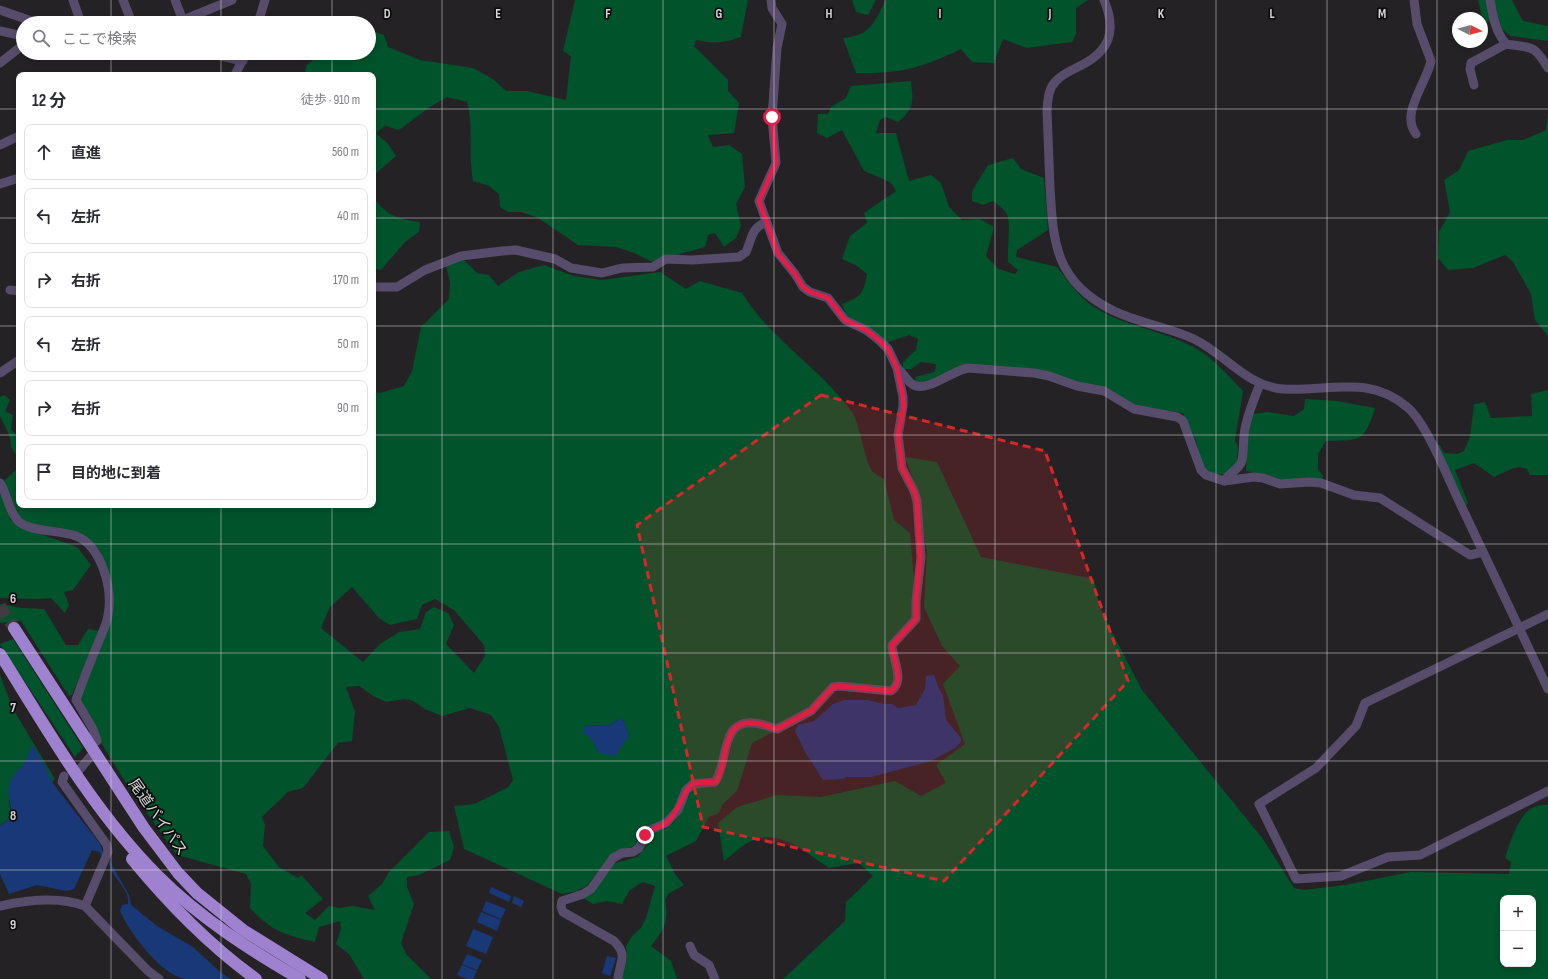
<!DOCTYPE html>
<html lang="ja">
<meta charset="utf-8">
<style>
:root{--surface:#fff;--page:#f7f7f7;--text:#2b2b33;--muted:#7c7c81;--line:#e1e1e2}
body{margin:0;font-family:"Sofia Sans Condensed","Noto Sans JP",sans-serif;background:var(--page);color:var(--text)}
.controls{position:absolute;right:12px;bottom:12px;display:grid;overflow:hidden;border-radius:8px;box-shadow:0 2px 6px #0003}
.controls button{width:36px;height:36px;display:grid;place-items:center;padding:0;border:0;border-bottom:1px solid var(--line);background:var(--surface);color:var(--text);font:20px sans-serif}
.compass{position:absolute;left:1452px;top:12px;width:36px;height:36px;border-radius:50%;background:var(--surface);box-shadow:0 2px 6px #0003;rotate:96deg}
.stop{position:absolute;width:12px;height:12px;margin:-9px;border:3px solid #e11d48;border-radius:50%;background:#fff}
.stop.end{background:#e11d48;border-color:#fff;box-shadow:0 1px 4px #0008}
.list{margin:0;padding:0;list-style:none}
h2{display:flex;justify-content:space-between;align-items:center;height:52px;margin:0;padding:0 16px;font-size:17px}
h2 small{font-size:13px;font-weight:400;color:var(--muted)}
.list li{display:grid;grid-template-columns:26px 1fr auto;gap:12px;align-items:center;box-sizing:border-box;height:56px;margin:0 8px 8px;padding:0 8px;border:1px solid var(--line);border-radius:8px}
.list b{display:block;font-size:15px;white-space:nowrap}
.list em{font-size:13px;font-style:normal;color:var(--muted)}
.icon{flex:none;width:22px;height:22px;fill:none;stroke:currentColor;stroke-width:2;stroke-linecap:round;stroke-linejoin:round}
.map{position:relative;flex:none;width:1548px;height:979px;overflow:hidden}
.search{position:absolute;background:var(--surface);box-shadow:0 2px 6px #0003;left:16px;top:16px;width:360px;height:44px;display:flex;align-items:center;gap:10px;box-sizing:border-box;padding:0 14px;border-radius:22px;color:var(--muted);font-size:15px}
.panel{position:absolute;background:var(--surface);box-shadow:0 2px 6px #0003;left:16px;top:72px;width:360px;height:436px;border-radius:8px}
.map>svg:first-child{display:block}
.green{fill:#00532b;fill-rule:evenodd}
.water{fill:#183877}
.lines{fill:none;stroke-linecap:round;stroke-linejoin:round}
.highway-tunnel{stroke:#403d40;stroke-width:12;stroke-dasharray:12 6;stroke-linecap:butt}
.minor{stroke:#574c6b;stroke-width:9}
.highway{stroke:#9e82cf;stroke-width:12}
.route{stroke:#e11d48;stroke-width:5}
.marked{fill:#d62828;fill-opacity:0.2;stroke:#d62828;stroke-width:3;stroke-dasharray:8 5;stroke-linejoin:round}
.grid{fill:none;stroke:#d7d5d7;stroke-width:1;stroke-opacity:0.55}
.labels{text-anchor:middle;stroke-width:3.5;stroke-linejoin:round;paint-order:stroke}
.street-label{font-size:15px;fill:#d7d5d7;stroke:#0d0c0d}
.grid-label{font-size:13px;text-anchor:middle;font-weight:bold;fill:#d7d5d7;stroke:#0d0c0d;stroke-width:3.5;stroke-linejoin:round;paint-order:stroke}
</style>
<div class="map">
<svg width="1548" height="979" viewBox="0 0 1548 979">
<rect width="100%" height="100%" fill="#252225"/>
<g class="green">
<path d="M575 0H748L741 37C725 43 713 44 696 40L694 46 728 80V91L739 103 734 133 708 135 713 147 729 145 742 154 745 187 736 204 741 226 736 238 724 247 715 233 708 235 705 247 652 262 634 253 616 247 578 245 538 218 521 212H508L500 207 499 194 489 186 473 181C468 155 474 128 467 102L447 97 430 107 399 130 385 126 376 133 388 144 396 156 373 176V75H305L306 66 320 53H369V30L384 35 388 47 420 60 473 68 493 79 506 91H527L566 100 571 56 563 51Z"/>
<polygon points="852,0 876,0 868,15 856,12"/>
<path d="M886 0H1088L1076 8V34L1072 42 1027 48 1003 39 994 63 972 62 961 49C922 68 899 74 856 73L843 38C871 36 874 22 886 0Z"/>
<polygon points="1478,0 1512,0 1523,21 1548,26 1548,41 1510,36 1493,21 1483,22"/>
<path d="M911 81C913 100 915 109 898 122L886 117 880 120 876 133H896L909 181 931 175 941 183 949 207 962 220 980 219 994 227 986 256 998 269 1015 274 1018 270 1008 262C1007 250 1011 222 1007 214 1004 209 998 205 993 201L983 205 972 201V191L988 165 1013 158 1021 169 1044 178 1048 230 1017 250 1016 257 1057 267C1068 281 1079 297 1094 307 1125 327 1163 330 1195 348 1214 358 1228 376 1243 391L1235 440 1238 447 1237 461 1232 469 1225 474 1215 475 1208 472 1202 466 1196 441 1183 413 1135 406 1102 388 972 367 934 382 917 385 915 377 935 372 936 364 921 362 911 369H903V362L916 350 918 339 909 335 886 343 846 315 842 304C862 296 863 295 867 274L857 266 842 259 850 236 867 223 864 213 896 191 890 182 864 171 842 130 827 138 817 133 818 114H828L831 107 846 98 851 86Z"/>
<polygon points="1548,112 1548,336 1535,320 1531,294 1513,262 1505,255 1473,268 1448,270 1438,258 1439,232 1450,212 1444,180 1459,170 1468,151 1507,140 1523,140 1546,130"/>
<path d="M373 197C387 216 397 219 420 222L419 232 405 242 381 270 373 269Z"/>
<path d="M463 259 477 273 489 275 498 286 519 272 544 265 574 276 602 280 660 272 686 289 700 281 742 293C770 339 820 368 852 412 860 424 865 464 873 472 876 475 881 477 884 479L894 520 910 533 914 579 913 617 890 641 889 658 894 664 895 686 887 689 833 683 809 711 777 726 743 720 732 724 722 746 719 768 711 780 692 782 669 816 636 846 616 851 605 862 587 886 574 892 562 894 464 849 454 806 475 804 508 787 513 780 499 727 491 715 470 708 442 716 425 709 413 701 405 699 386 702 373 696 359 686 346 687 355 712 352 741 338 743 303 788 288 792 262 817 265 825 263 846 279 867 298 878 301 875 323 899 305 913 315 920 329 906 339 908 352 906 375 910 368 896 382 884 389 872 429 832 449 831 454 847 450 860 419 875 407 877V887L414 904 401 943 406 954 431 979H364L349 954 336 944 341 929 340 921 319 927 315 942C285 935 271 931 250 908L251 884 246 874 177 855 129 788 100 741 78 699 105 632 110 588 101 552 93 543 34 525 20 519 11 507V495L4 481 19 467V505H373V392L380 393 404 386 412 371 421 327 449 299 450 282 446 266ZM352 587 379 618 390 625 417 619 422 605 435 599 454 610 484 645 485 656 474 673 446 644 454 625 448 613 434 607 426 612 420 629 399 632 380 644 363 662 321 628 330 607ZM619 719H623L629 736 599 753 585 726 610 725Z"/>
<polygon points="1548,390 1548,475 1530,475 1527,469 1519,467 1511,469 1494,477 1474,463 1455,470 1468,503 1466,506 1437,445 1440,445 1444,453 1457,454 1464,451 1470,437 1474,404 1485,402 1491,418 1532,416 1531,394"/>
<polygon points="4,395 10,400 5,411 13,415 11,429 19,438 19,460 11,447 10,437 0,416 0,397"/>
<path d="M1305 399 1337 401 1375 408C1364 443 1360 440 1326 441L1318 454V469L1323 476 1321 482H1288L1266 475 1246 471 1248 432 1253 414 1267 412 1294 416 1304 409Z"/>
<path d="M905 457 937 462 981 557 1094 579 1099 607 1142 690 1263 839 1294 888 1304 890 1345 885 1411 872 1509 874 1511 862 1505 858C1512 838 1520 802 1548 805V979H783L845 921 846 902 873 876 859 863 829 868C806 853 777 826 749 842 740 847 732 855 724 861L718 823 737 807 777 795 821 797 895 781 921 796 946 783 936 765 965 744 943 684 960 666 942 646 924 607 927 552 915 485ZM1503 898H1533V964H1503Z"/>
<polygon points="0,490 5,497 10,520 26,529 77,547 91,565 73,590 64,592 69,605 65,613 51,598 37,599 0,598"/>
<polygon points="0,604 21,608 44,609 66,645 78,645 88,629 99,631 72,695 69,696 21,621 0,623"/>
<polygon points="13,639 83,748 75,757 0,644"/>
<polygon points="0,675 13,709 55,779 51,783 9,800 11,817 0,826"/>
<path d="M750 724 773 732 752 743 737 791 723 804 719 813 709 817 696 841 666 856 675 874 684 885 668 894 665 900C669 922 664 930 651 946L671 961 677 979H622L627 959 626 946 632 936 641 928 646 918 655 886 642 882 629 891 622 904 607 901 593 904 583 898 615 863 637 857 645 848 647 835C653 830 659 832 665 829 679 823 686 800 693 787L718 785C730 768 728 746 738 728Z"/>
</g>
<g class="water">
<polygon points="934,675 939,689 943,695 946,720 961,738 961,742 955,748 931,761 871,777 846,777 843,779 823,780 805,752 795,731 798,725 814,721 833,704 844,700 868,700 883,704 892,704 898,708 916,705 925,689 926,676"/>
<polygon points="619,719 623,719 629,736 615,756 599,753 590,737 584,734 584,726 610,725"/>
<path d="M33 746 45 765 52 782 100 844 104 855 103 857 99 852 92 850 74 889 66 891 37 885 9 894 0 874V826C21 814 4 801 10 782 14 773 22 768 26 760 29 755 28 750 33 746Z"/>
<path d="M109 860 129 895 131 905 157 926 193 947 220 972 231 979C216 979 199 979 185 979 161 975 129 932 120 911L122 905 128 904C131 888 108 876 109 860Z"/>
<polygon points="491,887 511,896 509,902 489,893"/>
<polygon points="514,896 524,901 521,907 512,903"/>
<polygon points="486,901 506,909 501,919 482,911"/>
<polygon points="481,912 501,920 497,931 477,922"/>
<polygon points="473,929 493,937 486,954 466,946 470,937 482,942 470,937"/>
<polygon points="467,954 482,960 477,970 462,964"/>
<polygon points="607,956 616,958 610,976 602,973"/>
<polygon points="462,965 477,971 473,979 467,979 457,975"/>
</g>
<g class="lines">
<polyline class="highway-tunnel" points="0,606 14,628"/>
<g class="minor">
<polyline points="73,0 81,23"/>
<polyline points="123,0 132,23"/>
<polyline points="175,0 184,23"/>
<path d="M1104 0C1117 31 1110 51 1080 66 1072 70 1062 74 1056 81 1048 89 1048 99 1047 110 1048 136 1049 162 1050 187 1053 244 1056 282 1112 310 1138 323 1168 327 1194 339 1225 354 1246 386 1283 389 1328 392 1369 374 1407 407 1425 421 1447 475 1457 497 1487 561 1517 625 1548 689"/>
<path d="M1414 0 1417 24 1431 61C1426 84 1400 114 1416 134"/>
<path d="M1490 0C1493 16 1495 31 1506 44 1532 48 1534 44 1548 68"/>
<polyline points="0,10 37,23"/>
<polyline points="183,20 232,0"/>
<polyline points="258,23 265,0"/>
<polyline points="0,31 23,36"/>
<polyline points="208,53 243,61"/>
<polyline points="0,63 23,45"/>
<polyline points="235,75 246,53"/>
<polyline points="1474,85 1470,69 1471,63 1506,44"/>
<polyline points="0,145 19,136"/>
<polyline points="0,184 19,178"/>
<path d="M373 287H397L425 270 461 256 502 251 516 250 555 259 571 268 602 273 622 268 653 267 666 259 692 260 739 257 746 252C752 239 751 228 766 222"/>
<polyline points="10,290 19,291"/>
<path d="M897 368C903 372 906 380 912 384 926 394 953 370 968 368L1034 373 1049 376 1077 386 1104 391 1134 409 1177 417 1183 421 1201 470 1206 475 1224 481 1254 477 1263 478 1280 484 1309 482 1321 483 1354 495 1380 498 1470 555 1483 552"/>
<polyline points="0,373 19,360"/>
<path d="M1224 481C1228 473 1240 470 1242 460 1244 450 1243 439 1245 429 1248 413 1254 399 1260 384"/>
<path d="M0 483C8 495 8 510 18 521 30 532 60 530 76 536 102 546 113 590 108 615 107 624 102 633 99 641 91 660 83 680 76 700L93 729 97 741"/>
<polyline points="1548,614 1365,703 1356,726 1316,768 1259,804 1296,879 1341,876 1388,857 1420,855 1548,791"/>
<polyline points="80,769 90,757"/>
<polyline points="64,776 62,782 107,845 108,852 85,906"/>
<path d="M0 906C27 900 58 896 85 906L148 971 159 979"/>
<polyline points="690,946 694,955 709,965 715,979"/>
<path d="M618 979C619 963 629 956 614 941L563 912 561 907 562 901 583 894 591 889 613 858 622 853 633 852 639 848 648 831 666 823 678 810 686 790 693 784 715 782C729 762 720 720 753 723 761 723 769 727 777 729L811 711 833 687 839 686 891 691C906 681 892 659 892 645L916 619V601L921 557 917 501 914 491 902 468 900 451 898 435 903 406V397L897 368 888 349 880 341 866 330 845 320 828 298 810 292 803 287 795 274 778 253 759 201 776 163 772 117 777 48 782 24 772 8 771 0"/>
</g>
<g class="highway">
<polyline points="14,628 144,828 178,873 197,893 243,930 322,979"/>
<path d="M0 654C48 731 94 812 158 876 200 918 250 950 300 979"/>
<path d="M132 859C169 904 209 945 256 979"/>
</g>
</g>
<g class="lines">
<path class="route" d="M645 835C651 828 660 828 667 822 679 813 684 788 693 784 699 781 709 783 716 782 729 762 720 720 753 723 761 723 769 727 777 729L811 711 833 687 839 686 891 691C906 681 892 659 892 645L916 619V601L920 557 917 500 914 491 902 468 900 451 898 435 904 406 903 397 897 368 888 349 880 341 866 330 845 320 828 298 810 292 803 287 795 274 778 254 759 201 776 163 772 117"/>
</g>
<path class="marked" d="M821 395 1045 451 1128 681 944 881 703 827 637 525Z"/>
<path class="grid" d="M111 0V23M221 0V23M332 0V23M442 0V979M553 0V979M663 0V979M774 0V979M885 0V979M995 0V979M1106 0V979M1216 0V979M1327 0V979M1437 0V979M111 53V75M221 53V75M332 53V75M0 109H19M373 109H1548M0 218H19M373 218H1548M0 326H19M373 326H1548M0 435H19M373 435H1548M111 505V979M221 505V979M332 505V979M0 544H1548M0 653H1548M0 761H1548M0 870H1548"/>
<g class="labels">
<g class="street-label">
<text transform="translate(158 817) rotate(55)" y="5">尾道バイパス</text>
</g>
</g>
<g class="grid-label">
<text x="387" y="18">D</text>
<text x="498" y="18">E</text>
<text x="608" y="18">F</text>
<text x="719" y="18">G</text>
<text x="829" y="18">H</text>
<text x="940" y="18">I</text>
<text x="1050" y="18">J</text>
<text x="1161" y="18">K</text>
<text x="1272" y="18">L</text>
<text x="1382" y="18">M</text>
<text x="13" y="603">6</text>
<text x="13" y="712">7</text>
<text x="13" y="820">8</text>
<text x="13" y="929">9</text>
</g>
</svg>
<div class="controls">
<button>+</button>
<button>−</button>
</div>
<svg class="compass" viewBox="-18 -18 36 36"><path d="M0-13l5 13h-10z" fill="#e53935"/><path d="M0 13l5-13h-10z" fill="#7c7c81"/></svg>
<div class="stop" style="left:772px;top:117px"></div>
<div class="stop end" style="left:645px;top:835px"></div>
<div class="search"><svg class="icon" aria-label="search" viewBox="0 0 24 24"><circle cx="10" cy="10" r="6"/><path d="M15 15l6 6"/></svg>ここで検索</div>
<section class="panel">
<h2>12 分<small>徒歩 · 910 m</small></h2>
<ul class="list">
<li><svg class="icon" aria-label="ahead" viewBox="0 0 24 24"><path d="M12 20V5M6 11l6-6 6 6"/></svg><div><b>直進</b></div><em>560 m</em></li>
<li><svg class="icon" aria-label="left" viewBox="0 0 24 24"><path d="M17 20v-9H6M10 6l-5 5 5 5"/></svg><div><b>左折</b></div><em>40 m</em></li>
<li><svg class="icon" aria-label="right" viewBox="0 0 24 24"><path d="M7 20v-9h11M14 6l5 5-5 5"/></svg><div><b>右折</b></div><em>170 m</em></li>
<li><svg class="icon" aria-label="left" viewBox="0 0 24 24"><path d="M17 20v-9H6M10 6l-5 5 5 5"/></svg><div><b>左折</b></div><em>50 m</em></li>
<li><svg class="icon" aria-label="right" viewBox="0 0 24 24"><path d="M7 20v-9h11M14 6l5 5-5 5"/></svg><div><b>右折</b></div><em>90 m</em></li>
<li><svg class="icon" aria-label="arrive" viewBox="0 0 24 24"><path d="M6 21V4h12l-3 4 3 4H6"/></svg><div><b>目的地に到着</b></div></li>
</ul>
</section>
</div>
